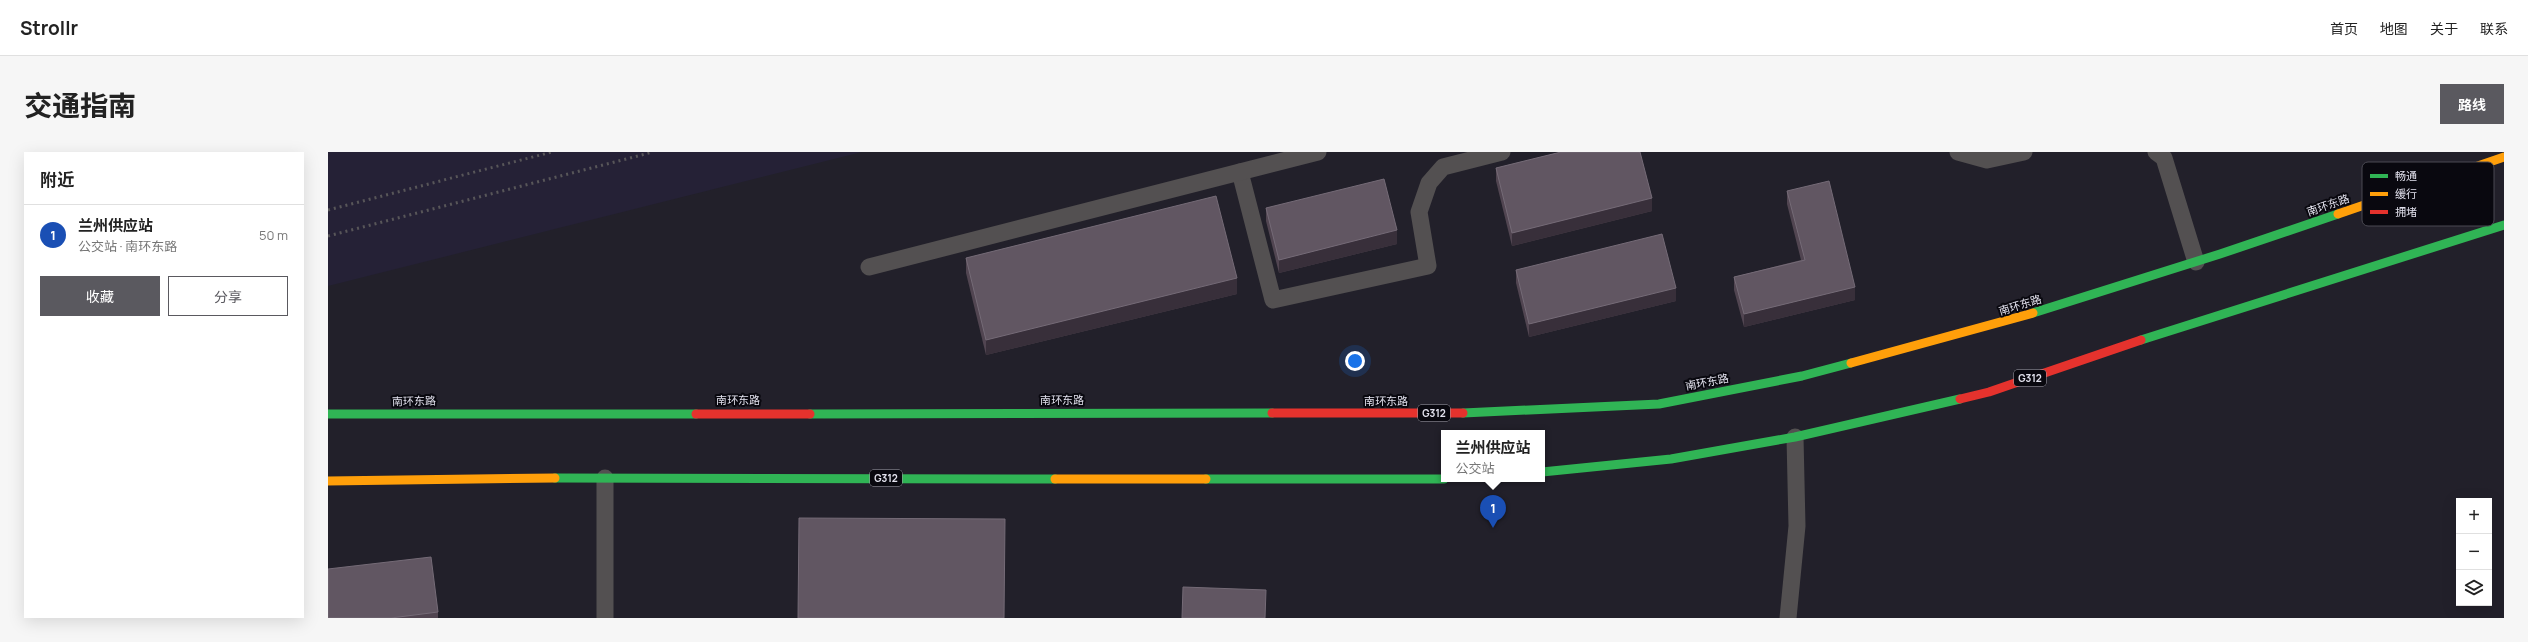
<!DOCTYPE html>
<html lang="zh">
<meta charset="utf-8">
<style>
:root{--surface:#fff;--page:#f6f6f6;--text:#222;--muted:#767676;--line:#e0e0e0;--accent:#5a595f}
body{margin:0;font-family:Manrope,"Noto Sans SC",sans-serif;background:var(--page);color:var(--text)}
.controls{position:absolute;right:12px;bottom:12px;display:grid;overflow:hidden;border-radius:0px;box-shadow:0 4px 16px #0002}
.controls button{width:36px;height:36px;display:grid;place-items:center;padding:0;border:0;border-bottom:1px solid var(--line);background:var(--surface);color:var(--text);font:20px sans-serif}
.you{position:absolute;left:1027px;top:209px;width:14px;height:14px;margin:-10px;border:3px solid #fff;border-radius:50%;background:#1a73e8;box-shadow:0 0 0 6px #1a73e833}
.badge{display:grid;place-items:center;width:26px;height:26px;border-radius:50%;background:var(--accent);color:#fff;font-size:13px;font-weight:700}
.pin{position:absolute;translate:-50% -33px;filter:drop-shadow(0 1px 2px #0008)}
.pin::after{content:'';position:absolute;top:21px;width:14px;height:12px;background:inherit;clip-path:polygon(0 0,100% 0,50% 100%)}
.popup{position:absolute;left:1113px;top:278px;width:104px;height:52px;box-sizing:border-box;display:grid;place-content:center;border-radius:0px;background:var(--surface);filter:drop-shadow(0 1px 3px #0005);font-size:13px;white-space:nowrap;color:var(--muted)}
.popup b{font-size:15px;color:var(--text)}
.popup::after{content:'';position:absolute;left:50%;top:100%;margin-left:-8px;border:8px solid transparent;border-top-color:var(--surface)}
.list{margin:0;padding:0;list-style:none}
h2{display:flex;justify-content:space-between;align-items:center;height:52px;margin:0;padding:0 16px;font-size:17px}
h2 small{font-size:13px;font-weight:400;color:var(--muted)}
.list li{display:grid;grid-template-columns:26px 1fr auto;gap:12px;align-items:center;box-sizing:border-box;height:60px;padding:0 16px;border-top:1px solid var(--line)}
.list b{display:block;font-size:15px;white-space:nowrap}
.list p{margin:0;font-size:13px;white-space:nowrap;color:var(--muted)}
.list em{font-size:13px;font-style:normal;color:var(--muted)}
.actions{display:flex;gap:8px;padding:12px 16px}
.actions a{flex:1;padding:9px 0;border:1px solid var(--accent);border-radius:0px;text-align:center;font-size:14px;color:var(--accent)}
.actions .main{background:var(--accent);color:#fff}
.icon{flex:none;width:22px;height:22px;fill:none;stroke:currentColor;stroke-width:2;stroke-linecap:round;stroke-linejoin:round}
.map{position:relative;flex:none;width:2176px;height:466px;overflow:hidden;border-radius:0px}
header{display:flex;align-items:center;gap:24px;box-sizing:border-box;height:56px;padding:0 20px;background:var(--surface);border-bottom:1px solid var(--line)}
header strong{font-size:19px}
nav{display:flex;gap:22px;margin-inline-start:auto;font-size:14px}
.intro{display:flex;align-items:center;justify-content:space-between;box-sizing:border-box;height:96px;padding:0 24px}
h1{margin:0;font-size:28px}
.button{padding:10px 18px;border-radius:0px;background:var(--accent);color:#fff;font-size:14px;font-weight:700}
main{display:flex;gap:24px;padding:0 24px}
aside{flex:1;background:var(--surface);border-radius:0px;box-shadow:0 4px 16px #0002}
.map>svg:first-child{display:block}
.built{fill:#252136}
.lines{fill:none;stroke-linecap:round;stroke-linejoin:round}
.lane{stroke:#535051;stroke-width:17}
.fast{stroke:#30b455;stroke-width:9}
.slow{stroke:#ff9f0a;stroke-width:9}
.jam{stroke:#e5322d;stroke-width:9}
.rail{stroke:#585659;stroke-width:3;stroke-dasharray:2 4;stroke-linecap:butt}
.wall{fill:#514551}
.shaded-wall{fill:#382f3a}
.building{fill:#615662;stroke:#756b77}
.labels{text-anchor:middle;stroke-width:4;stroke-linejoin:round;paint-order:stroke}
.shield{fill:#09080f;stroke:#a1a0aa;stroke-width:1}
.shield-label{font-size:10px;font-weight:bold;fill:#e2e1ed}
.street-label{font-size:11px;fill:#e2e1ed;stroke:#09080f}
.key{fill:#09080f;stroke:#4a4952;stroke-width:1}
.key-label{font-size:11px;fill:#e2e1ed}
</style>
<header>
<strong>Strollr</strong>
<nav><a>首页</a><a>地图</a><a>关于</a><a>联系</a></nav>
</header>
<div class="intro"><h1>交通指南</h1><a class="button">路线</a></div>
<main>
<aside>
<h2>附近<small></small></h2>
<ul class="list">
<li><span class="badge" style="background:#1a4fb4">1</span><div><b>兰州供应站</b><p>公交站 · 南环东路</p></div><em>50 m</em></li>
</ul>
<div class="actions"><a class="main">收藏</a><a>分享</a></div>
</aside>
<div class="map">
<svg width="2176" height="466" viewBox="0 0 2176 466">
<rect width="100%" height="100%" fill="#22202a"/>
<polygon class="built" points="0,0 534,0 0,134"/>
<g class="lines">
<g class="lane">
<polyline points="1630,0 1659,8 1696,0"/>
<polyline points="1828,0 1836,6 1868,110"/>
<polyline points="912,20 945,148 1100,114 1091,60 1101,31 1115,15 1174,0"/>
<polyline points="541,115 990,0"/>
<polyline points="277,326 277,466"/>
<polyline points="1460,466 1469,374 1467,285"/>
</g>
<g class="fast">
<polyline points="1705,161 1892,102 2010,62"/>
<polyline points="1813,188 2176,73"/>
<polyline points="1135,261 1331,252 1474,224 1523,211"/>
<polyline points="0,262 368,262"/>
<polyline points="482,262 944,261"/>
<polyline points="1214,320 1343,307 1467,285 1632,247"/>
<polyline points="227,326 727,327"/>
<polyline points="878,327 1116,327"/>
</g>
<g class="slow">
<polyline points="2010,62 2176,5"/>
<polyline points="1523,211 1705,161"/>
<polyline points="727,327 878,327"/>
<polyline points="0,329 227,326"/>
</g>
<g class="jam">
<polyline points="1632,247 1661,240 1813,188"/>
<polyline points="944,261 1135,261"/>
<polyline points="368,262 482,262"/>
</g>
<g class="rail">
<polyline points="0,58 224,0"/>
<polyline points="0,84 325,0"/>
</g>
</g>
<g class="wall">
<polygon points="1168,16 1324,59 1184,94 1168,29"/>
<polygon points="1459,39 1527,148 1416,175 1406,138 1406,125 1473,108 1459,52"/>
<polygon points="938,56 1069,92 951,121 938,69"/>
<polygon points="638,106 909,142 658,203 638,121"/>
<polygon points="1188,118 1348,149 1201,185 1188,131"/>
<polygon points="110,460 110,466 0,466"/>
</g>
<g class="shaded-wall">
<polygon points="1324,46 1324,59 1184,94 1184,81"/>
<polygon points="1069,78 1069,92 951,121 951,108"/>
<polygon points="909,126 909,142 658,203 658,188"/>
<polygon points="1527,135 1527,148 1416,175 1416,162"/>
<polygon points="1348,136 1348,149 1201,185 1201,172"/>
</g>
<g class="building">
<polygon points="1233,0 1312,0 1324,46 1184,81 1168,16"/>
<polygon points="1056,27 1069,78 951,108 938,56"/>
<polygon points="1501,29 1527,135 1416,162 1406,125 1477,108 1459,39"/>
<polygon points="888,44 909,126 658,188 638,106"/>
<polygon points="1334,82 1348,136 1201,172 1188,118"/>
<polygon points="471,366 677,367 676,466 470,466"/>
<polygon points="103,405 110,460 63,466 0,466 0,417"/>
<polygon points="855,435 938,438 937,466 854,466"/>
</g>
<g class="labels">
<g class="shield">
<rect x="1686" y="218" width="32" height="16" rx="3"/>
<rect x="1090" y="253" width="32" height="16" rx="3"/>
<rect x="542" y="318" width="32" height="16" rx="3"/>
</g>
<g class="shield-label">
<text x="1702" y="230">G312</text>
<text x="1106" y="265">G312</text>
<text x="558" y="330">G312</text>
</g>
<g class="street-label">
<text transform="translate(2000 53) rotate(-19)" y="4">南环东路</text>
<text transform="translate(1692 153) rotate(-17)" y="4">南环东路</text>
<text transform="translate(1379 230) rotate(-11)" y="4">南环东路</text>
<text x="410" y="252">南环东路</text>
<text x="734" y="252">南环东路</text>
<text transform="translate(86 249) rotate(-1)" y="4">南环东路</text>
<text x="1058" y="253">南环东路</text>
</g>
</g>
<rect x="2034" y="10" width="132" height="64" rx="6" class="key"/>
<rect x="2042" y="22" width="18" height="4" fill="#30b455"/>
<rect x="2042" y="40" width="18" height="4" fill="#ff9f0a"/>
<rect x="2042" y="58" width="18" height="4" fill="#e5322d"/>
<g class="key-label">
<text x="2067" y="28">畅通</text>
<text x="2067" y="46">缓行</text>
<text x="2067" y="64">拥堵</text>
</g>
</svg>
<div class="controls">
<button>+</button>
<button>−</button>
<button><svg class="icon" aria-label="layers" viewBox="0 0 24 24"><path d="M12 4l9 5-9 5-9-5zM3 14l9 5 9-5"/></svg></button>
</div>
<div class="you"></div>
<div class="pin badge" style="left:1165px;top:376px;background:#1a4fb4">1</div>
<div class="popup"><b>兰州供应站</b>公交站</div>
</div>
</main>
